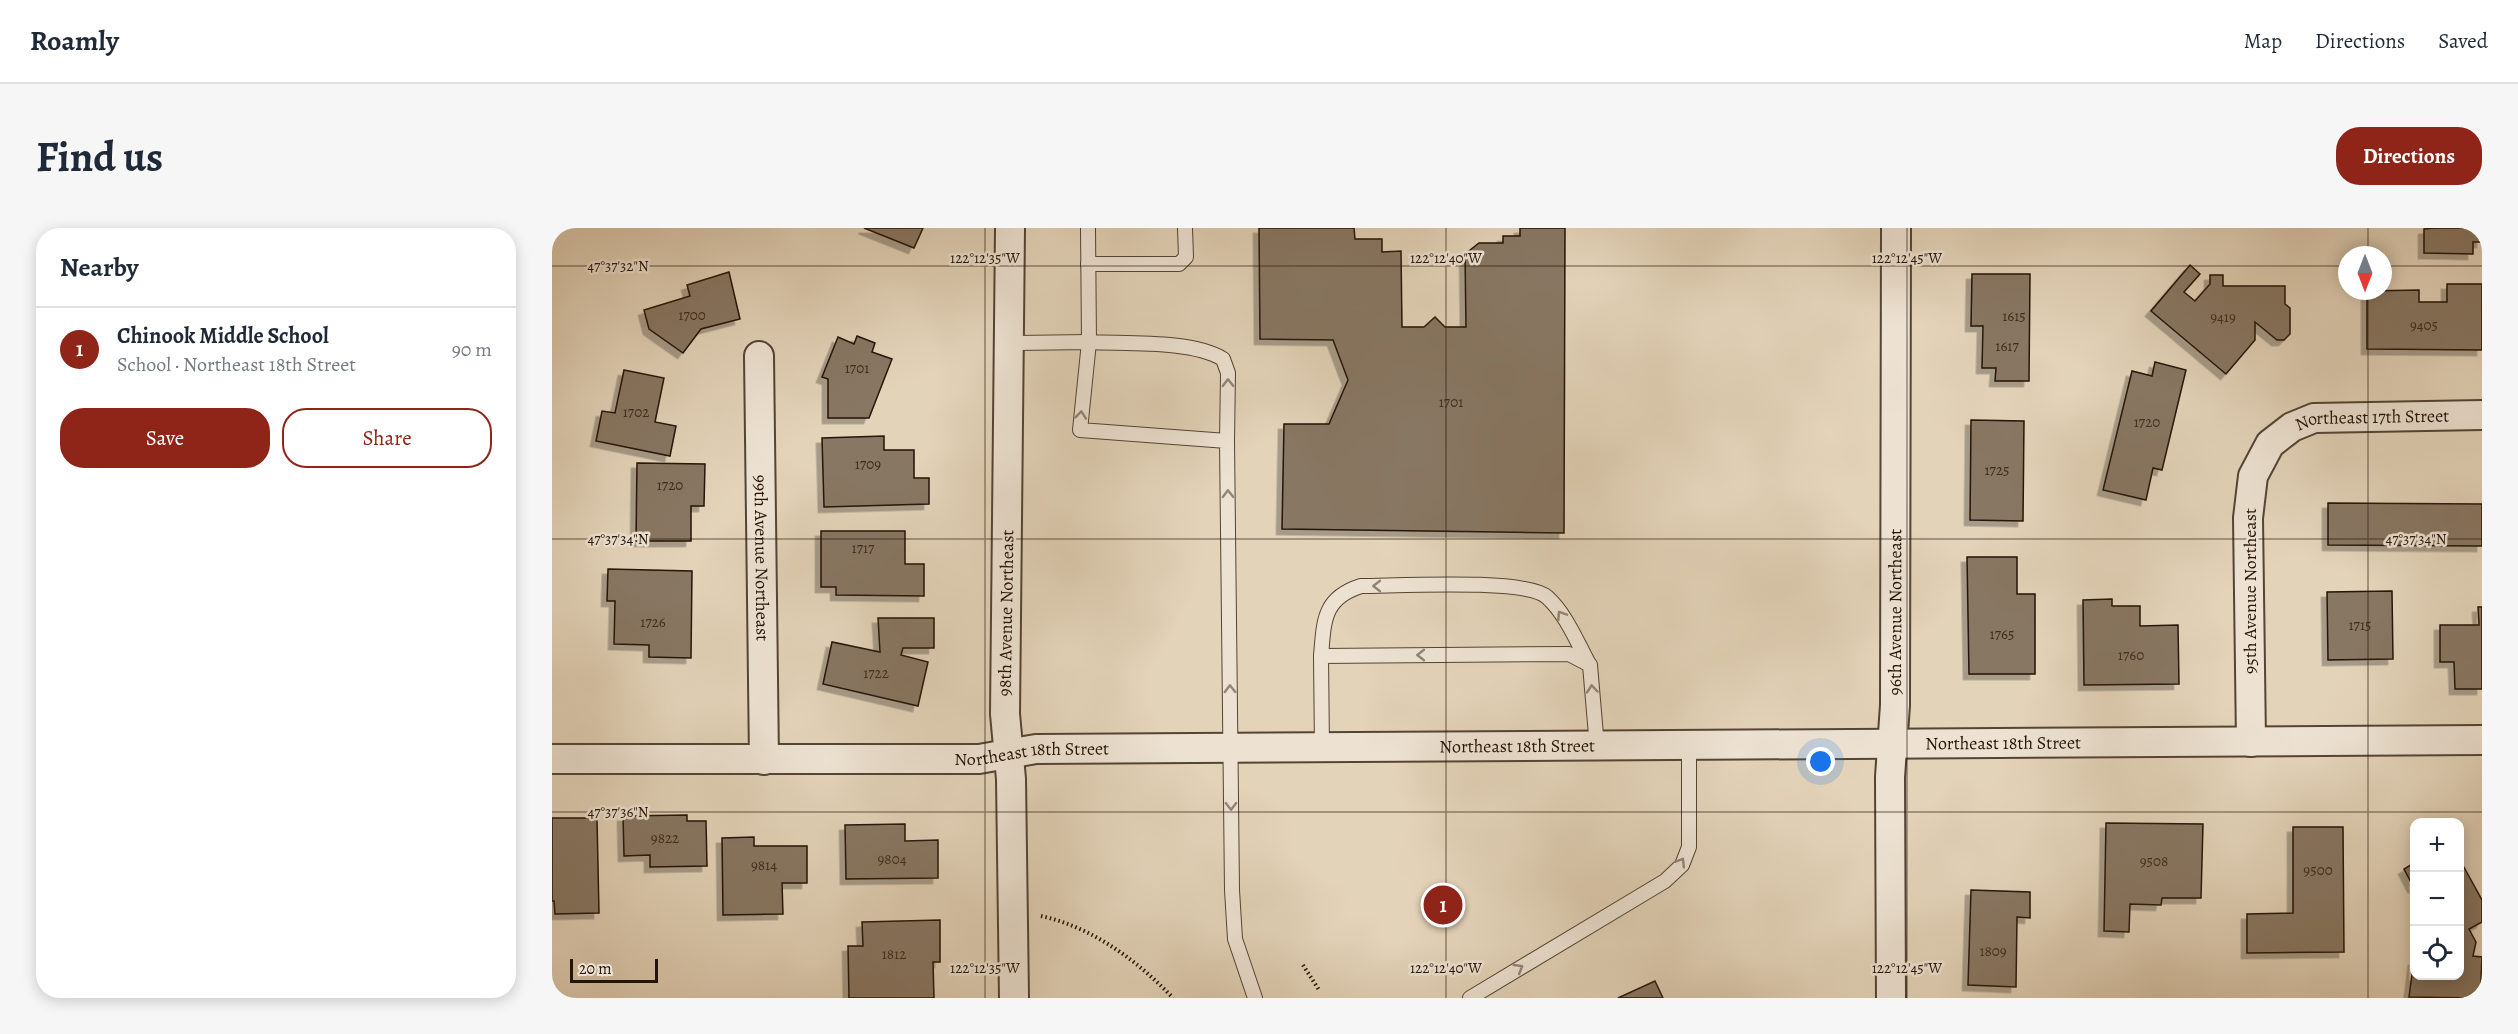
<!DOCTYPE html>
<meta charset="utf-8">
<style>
:root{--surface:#fff;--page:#f6f6f7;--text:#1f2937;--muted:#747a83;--line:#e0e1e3;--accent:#8f2418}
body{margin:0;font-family:Alegreya,serif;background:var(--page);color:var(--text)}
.controls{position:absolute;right:18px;bottom:18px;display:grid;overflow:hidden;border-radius:12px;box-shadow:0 3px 15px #0003}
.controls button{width:54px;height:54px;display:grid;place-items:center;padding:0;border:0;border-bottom:2px solid var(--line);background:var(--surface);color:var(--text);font:30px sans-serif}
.compass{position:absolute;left:1786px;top:18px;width:54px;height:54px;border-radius:50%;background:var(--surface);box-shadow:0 3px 15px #0003;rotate:180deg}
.scale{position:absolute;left:18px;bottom:15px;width:88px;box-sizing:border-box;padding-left:6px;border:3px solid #251408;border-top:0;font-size:16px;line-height:21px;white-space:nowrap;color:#251408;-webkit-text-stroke:4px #ede2d2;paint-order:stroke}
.you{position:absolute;left:1269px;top:534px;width:21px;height:21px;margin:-15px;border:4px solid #fff;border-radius:50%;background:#1a73e8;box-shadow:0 0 0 9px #1a73e833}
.badge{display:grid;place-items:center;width:39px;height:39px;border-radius:50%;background:var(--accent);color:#fff;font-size:20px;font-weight:700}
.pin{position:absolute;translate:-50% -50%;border:3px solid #fff;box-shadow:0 2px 6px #0006}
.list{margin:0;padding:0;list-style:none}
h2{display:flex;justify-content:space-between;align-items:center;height:78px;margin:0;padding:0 24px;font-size:26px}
h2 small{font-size:20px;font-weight:400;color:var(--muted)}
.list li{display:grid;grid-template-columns:39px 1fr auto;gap:18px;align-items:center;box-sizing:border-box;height:84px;padding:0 24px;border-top:2px solid var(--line)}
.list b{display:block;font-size:22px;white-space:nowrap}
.list p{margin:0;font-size:20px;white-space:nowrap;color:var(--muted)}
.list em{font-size:20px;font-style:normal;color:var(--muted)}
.actions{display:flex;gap:12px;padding:18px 24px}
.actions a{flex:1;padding:14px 0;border:2px solid var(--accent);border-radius:24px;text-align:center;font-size:21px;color:var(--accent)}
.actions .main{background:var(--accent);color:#fff}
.icon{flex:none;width:33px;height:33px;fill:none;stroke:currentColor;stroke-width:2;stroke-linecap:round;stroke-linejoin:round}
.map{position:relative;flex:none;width:1930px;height:770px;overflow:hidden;border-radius:24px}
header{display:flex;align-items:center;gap:36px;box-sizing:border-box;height:84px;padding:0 30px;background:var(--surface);border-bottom:2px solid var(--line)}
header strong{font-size:28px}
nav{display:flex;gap:33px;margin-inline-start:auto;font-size:21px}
.intro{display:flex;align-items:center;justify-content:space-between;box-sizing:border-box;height:144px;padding:0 36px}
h1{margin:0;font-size:42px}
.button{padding:15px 27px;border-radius:24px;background:var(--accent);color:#fff;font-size:21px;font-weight:700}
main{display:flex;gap:36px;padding:0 36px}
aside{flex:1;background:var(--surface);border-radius:24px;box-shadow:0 3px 15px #0003}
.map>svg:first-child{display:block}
.building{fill:#887764;stroke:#251408;stroke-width:1.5;filter:url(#shadow)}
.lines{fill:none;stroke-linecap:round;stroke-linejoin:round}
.lane-casing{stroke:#544434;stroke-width:16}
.street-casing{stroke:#544434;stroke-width:32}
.path{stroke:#251408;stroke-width:4;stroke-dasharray:1.5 3;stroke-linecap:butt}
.lane{stroke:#ede2d2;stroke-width:14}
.street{stroke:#ede2d2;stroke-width:28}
.oneway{stroke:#938577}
.ticks{fill:none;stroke:#251408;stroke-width:1.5;stroke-opacity:0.45}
.labels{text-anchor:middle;stroke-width:5;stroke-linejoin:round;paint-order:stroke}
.number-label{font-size:15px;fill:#3e2d1f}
.street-label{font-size:18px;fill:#251408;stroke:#ede2d2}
.ticks-label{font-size:15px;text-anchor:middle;fill:#251408;stroke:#ede2d2;stroke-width:5;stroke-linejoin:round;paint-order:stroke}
</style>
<header>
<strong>Roamly</strong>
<nav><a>Map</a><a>Directions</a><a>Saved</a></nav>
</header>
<div class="intro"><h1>Find us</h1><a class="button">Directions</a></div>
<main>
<aside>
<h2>Nearby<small></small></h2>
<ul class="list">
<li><span class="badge">1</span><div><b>Chinook Middle School</b><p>School · Northeast 18th Street</p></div><em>90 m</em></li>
</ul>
<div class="actions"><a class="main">Save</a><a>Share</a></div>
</aside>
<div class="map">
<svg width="1930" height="770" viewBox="0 0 1930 770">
<defs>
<filter id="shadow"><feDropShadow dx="-5.5" dy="5.5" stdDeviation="0" flood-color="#0004"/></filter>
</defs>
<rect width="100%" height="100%" fill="#e3d3b9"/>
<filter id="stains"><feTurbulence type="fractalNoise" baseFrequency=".00333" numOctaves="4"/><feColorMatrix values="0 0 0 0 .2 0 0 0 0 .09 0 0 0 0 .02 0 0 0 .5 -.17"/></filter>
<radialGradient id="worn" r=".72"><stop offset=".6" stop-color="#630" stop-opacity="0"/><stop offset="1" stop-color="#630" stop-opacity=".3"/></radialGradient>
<g class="building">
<polygon points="312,0 371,0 362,20"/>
<polygon points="707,0 802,0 803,11 830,11 830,24 849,23 850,99 872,99 883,89 893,99 914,99 913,26 927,15 951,15 951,8 968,8 968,0 1013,0 1012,305 730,301 732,196 777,196 796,152 781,112 708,111"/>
<polygon points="1882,0 1930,0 1930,14 1921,14 1921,26 1872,25 1872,1"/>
<polygon points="1638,37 1648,46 1632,64 1643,73 1658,56 1658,47 1671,47 1671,58 1733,58 1733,76 1738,80 1738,106 1732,112 1725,112 1703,94 1703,112 1674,146 1599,83"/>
<polygon points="177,44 188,91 149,101 131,125 97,101 92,82 138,68 135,57"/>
<polygon points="1420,46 1478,46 1477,153 1443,153 1444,140 1430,140 1431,98 1419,98"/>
<polygon points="1895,56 1930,56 1930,122 1815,121 1815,63 1867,62 1867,74 1895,74"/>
<polygon points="305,108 323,115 320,124 340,131 317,190 276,190 276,151 270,149 286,109 302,116"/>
<polygon points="1603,134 1634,142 1610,242 1601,240 1594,272 1551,262 1580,143 1600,148"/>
<polygon points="72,142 112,150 103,194 124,198 118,228 44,213 50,183 63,185"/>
<polygon points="1419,192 1472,193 1471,293 1418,292"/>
<polygon points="332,208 332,222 362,222 362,250 377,250 377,276 272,279 270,210"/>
<polygon points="85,235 153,236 152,278 139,278 139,313 84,313"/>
<polygon points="1776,275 1930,276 1930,318 1776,317"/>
<polygon points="269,303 353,303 353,336 372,336 372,368 284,367 284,359 269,359"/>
<polygon points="1415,329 1465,329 1465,366 1483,366 1483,446 1417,446"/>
<polygon points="56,341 140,343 139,430 97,429 97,417 62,416 63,373 55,373"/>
<polygon points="1840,363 1841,431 1776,432 1775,364"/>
<polygon points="1560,371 1560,378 1588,378 1588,398 1626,397 1627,456 1532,457 1531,372"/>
<polygon points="1926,379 1930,379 1930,461 1903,461 1902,434 1888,434 1888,397 1927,397"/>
<polygon points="326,390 382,390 382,420 351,420 349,427 376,434 366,478 271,456 280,414 328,424"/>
<polygon points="135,587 135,593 154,593 155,638 98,639 98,627 72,628 71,588"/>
<polygon points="0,590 45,590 47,685 3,686 2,673 0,673"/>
<polygon points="1554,595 1651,596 1649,670 1610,670 1609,677 1578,676 1577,704 1552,703"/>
<polygon points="353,596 353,613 386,612 386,650 294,651 293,597"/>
<polygon points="1741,599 1791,599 1792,724 1695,725 1695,686 1741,685"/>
<polygon points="202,609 202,618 255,618 255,655 230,655 231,686 171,687 170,610"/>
<polygon points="1908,632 1930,672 1930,694 1917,701 1924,714 1921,728 1930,729 1928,770 1857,769 1862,731 1862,748 1908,748"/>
<polygon points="1862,635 1862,660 1852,641"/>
<polygon points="1419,662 1478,664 1478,690 1465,689 1464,759 1416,757"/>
<polygon points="388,692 388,734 381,734 382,770 297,770 296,718 311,718 310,694"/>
<polygon points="1103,753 1111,770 1066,770"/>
</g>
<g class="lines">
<defs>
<g id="lane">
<path d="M536 0 537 114C575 116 640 112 671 131L676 145 675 213"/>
<polyline points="536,36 627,36 634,29 633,0"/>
<polyline points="458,115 537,114 528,202 675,213 680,662 683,711 703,770"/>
<path d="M769 428C772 393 771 370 809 358 843 358 974 350 995 369 1014 386 1025 414 1037 436"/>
<polyline points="770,520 769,428 1017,426 1038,437 1045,519"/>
<polyline points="918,770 1113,653 1130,637 1137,619 1137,518"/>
</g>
<g id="street">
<polyline points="458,0 453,486 459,551 462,770"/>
<path id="s1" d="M207 128 212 532"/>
<path id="s2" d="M1699 514 1696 290 1701 248 1718 216 1740 199 1762 190 1930 187"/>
<path id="s3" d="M0 531H427L484 521 1930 512"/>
<path id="s4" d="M1339 770 1338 549 1343 477 1344 0"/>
</g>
</defs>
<use href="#lane" class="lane-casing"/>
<use href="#street" class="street-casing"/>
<g class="path">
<path d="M489 688C540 699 586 733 621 770"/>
<polyline points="751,737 767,762"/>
</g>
<use href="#lane" class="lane"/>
<use href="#street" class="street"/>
</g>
<defs><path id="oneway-chevron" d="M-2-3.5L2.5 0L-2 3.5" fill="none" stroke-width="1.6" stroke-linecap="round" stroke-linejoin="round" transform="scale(1.5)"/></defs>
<g class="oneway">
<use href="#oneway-chevron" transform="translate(676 155) rotate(-91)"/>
<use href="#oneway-chevron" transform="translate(529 187) rotate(-84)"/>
<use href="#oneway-chevron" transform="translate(676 266) rotate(-91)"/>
<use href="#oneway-chevron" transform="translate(825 358) rotate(180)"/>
<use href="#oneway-chevron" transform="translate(1009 387) rotate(-123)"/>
<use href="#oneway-chevron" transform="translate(869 427) rotate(180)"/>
<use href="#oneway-chevron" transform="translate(678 461) rotate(-91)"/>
<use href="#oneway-chevron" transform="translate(1040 461) rotate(-95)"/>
<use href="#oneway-chevron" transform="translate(679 578) rotate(89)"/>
<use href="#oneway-chevron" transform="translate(1129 634) rotate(-58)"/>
<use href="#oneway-chevron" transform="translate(967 740) rotate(-31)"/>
</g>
<path class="ticks" d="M433 0V770M894 0V770M1355 0V770M1816 0V27M0 38H1795M1831 38H1930M1816 63V770M0 311H1930M0 584H1930"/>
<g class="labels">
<g class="number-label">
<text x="140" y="92">1700</text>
<text x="1462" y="93">1615</text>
<text x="1671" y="94">9419</text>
<text x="1872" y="102">9405</text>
<text x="1455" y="123">1617</text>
<text x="305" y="145">1701</text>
<text x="899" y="179">1701</text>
<text x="84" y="189">1702</text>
<text x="1595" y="199">1720</text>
<text x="316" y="241">1709</text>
<text x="1445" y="247">1725</text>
<text x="118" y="262">1720</text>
<text x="311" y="325">1717</text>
<text x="101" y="399">1726</text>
<text x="1808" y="402">1715</text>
<text x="1450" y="411">1765</text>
<text x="1579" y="432">1760</text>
<text x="324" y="450">1722</text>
<text x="113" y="615">9822</text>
<text x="340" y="636">9804</text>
<text x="1602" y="638">9508</text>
<text x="212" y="642">9814</text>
<text x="1766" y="647">9500</text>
<text x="1441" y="728">1809</text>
<text x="342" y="731">1812</text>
</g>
<g class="street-label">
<text dy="6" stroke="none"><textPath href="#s2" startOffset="412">Northeast 17th Street</textPath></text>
<text dy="6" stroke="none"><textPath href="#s1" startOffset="202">99th Avenue Northeast</textPath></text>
<text transform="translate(1698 363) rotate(-90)" y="6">95th Avenue Northeast</text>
<text transform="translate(454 385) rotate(-89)" y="6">98th Avenue Northeast</text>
<text dy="6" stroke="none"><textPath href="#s4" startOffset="386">96th Avenue Northeast</textPath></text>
<text dy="6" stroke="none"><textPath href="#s3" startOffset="1452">Northeast 18th Street</textPath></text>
<text dy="6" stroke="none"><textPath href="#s3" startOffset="966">Northeast 18th Street</textPath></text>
<text dy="6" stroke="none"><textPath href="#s3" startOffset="480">Northeast 18th Street</textPath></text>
</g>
</g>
<g class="ticks-label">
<text x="433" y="35">122°12'35"W</text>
<text x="894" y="35">122°12'40"W</text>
<text x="1355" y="35">122°12'45"W</text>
<text x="66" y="43">47°37'32"N</text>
<text x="1864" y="316">47°37'34"N</text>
<text x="66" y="316">47°37'34"N</text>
<text x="66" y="589">47°37'36"N</text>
<text x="433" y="745">122°12'35"W</text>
<text x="894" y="745">122°12'40"W</text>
<text x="1355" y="745">122°12'45"W</text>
</g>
<rect width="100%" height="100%" filter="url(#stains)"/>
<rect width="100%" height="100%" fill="url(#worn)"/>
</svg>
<div class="controls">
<button>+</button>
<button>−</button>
<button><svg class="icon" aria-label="locate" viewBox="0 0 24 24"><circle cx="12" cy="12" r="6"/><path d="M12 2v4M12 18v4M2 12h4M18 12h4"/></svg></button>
</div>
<svg class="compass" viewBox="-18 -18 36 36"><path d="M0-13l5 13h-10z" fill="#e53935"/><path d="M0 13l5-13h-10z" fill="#747a83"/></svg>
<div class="scale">20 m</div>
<div class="you"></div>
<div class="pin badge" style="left:891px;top:677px">1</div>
</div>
</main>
